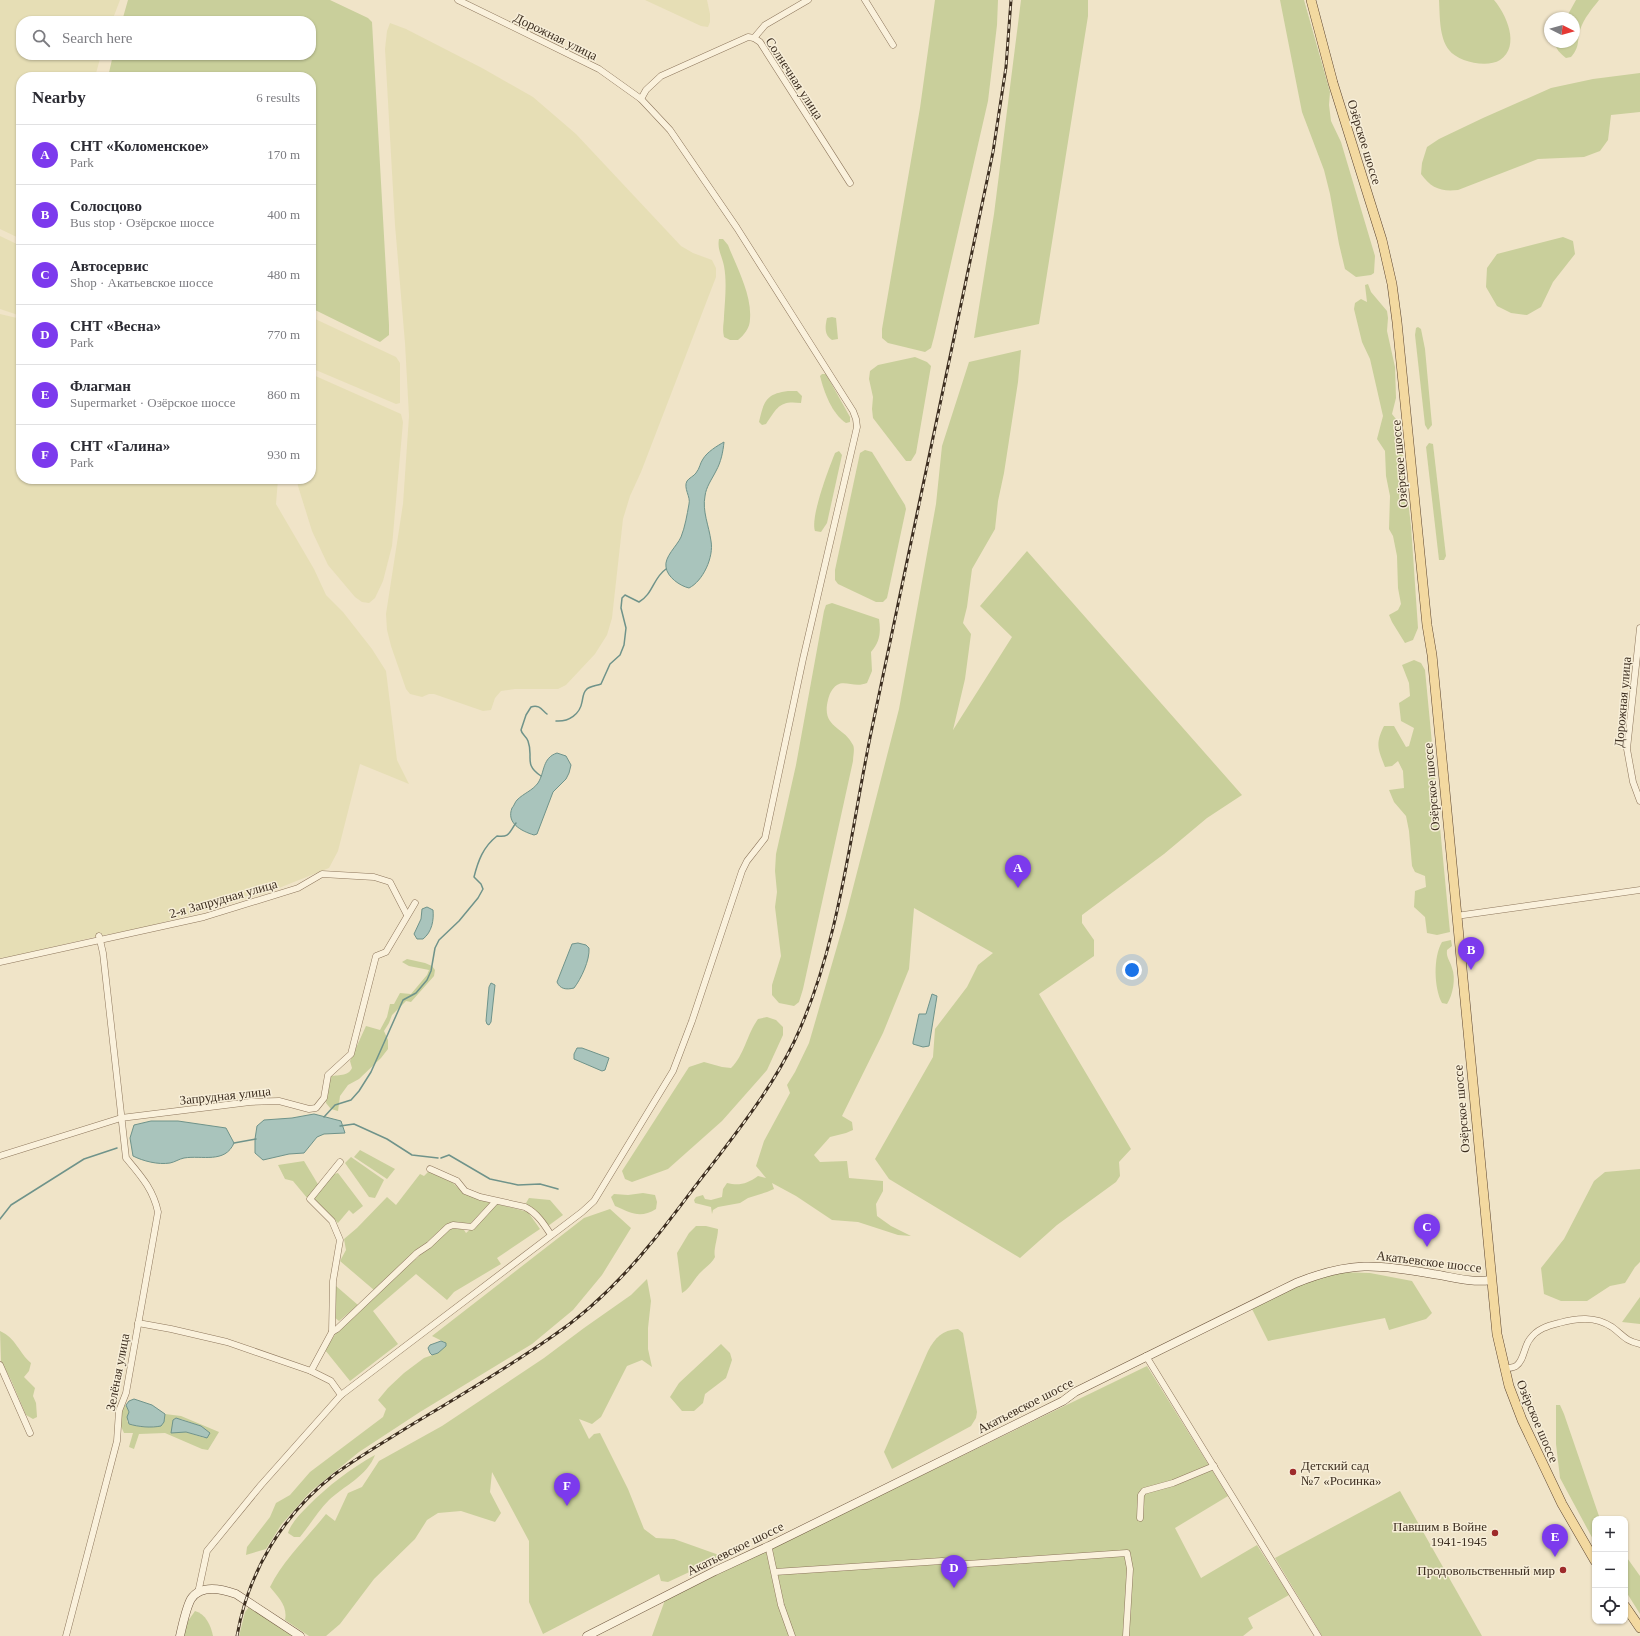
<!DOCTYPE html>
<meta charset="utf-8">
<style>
:root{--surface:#fff;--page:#f7f7f7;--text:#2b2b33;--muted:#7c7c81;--line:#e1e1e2;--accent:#7c3aed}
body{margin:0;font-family:"Times New Roman",serif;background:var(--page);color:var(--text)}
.controls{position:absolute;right:12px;bottom:12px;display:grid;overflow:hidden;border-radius:8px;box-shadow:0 1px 3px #0004}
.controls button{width:36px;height:36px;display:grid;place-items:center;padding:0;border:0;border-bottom:1px solid var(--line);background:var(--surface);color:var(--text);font:20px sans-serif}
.compass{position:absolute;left:1544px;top:12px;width:36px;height:36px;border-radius:50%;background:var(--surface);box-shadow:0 1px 3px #0004;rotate:96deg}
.you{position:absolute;left:1132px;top:970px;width:14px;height:14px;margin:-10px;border:3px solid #fff;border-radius:50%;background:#1a73e8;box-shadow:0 0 0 6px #1a73e833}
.badge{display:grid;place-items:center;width:26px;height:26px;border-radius:50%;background:var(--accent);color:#fff;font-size:13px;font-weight:700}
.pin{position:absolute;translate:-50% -33px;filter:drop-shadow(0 1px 2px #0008)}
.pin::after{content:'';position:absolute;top:21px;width:14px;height:12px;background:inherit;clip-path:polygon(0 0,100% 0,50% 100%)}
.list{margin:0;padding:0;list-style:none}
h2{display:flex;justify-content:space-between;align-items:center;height:52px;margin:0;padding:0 16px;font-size:17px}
h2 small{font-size:13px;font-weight:400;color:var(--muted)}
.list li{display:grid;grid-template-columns:26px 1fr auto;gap:12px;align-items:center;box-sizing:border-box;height:60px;padding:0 16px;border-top:1px solid var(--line)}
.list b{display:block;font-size:15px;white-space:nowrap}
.list p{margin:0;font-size:13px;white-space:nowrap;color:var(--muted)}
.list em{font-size:13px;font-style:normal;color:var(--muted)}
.icon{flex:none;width:22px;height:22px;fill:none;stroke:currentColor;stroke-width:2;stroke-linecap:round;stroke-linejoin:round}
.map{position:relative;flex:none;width:1640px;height:1636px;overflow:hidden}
.search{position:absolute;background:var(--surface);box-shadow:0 1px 3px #0004;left:16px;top:16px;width:300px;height:44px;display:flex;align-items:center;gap:10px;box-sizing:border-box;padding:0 14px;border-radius:16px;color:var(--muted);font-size:15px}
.panel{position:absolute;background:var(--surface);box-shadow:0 1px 3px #0004;left:16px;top:72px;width:300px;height:412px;border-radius:16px}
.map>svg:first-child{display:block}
.farmland{fill:#e6deb5}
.green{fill:#c9cf9b;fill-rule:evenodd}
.water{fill:#a9c4bc;stroke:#6f938a}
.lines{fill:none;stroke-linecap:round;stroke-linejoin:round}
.stream{stroke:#6f938a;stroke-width:1.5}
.minor-casing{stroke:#8d765c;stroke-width:7}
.secondary-casing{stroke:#6f573f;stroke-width:9}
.primary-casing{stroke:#5b4430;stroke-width:10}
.minor{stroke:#faf1dc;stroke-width:6}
.secondary{stroke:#faf1dc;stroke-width:8}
.primary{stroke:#f3d9a0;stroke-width:9}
.rail-casing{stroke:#3d2e20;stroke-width:3}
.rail{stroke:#f7eed8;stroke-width:1.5;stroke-dasharray:4.5;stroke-linecap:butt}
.poi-dot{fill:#9e2a2b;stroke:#f7eed8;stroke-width:1.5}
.labels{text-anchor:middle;stroke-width:3;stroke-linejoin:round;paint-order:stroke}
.street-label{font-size:13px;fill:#3d2e20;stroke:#f7eed8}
.poi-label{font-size:13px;fill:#3d2e20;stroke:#f7eed8;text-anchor:end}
</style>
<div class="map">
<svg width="1640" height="1636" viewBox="0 0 1640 1636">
<rect width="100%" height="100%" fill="#f0e4c8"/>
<g class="farmland">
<polygon points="0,0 120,0 112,21 21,21 21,55 101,55 95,77 21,77 21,239 0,229"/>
<polygon points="645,0 707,0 710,14 710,22 708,27 701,26"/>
<polygon points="390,23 406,29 482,68 533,97 576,134 681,246 693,253 712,260 716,268 716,277 641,472 630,496 623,519 612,618 607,635 595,654 566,685 558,689 515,689 501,691 495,698 491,710 483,711 434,694 429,694 422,697 410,694 406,689 391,646 387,630 386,614 403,504 409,416 405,343 395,225 385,49 387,31"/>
<polygon points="0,236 21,246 21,316 0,309"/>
<polygon points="0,314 21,319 21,479 278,479 276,504 314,569 326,595 343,612 372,649 386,671 397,760 409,784 360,764 338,851 329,868 269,892 143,928 99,936 10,957 0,958"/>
<polygon points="311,317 396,357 400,363 400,403 396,404 311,368"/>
<polygon points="311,374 401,414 403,422 392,546 383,581 375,598 369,603 362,602 355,597 328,565 312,531 298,486 297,479 311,479"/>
</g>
<g class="green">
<polygon points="128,0 330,0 368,18 372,22 389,325 389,335 380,342 311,308 311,77 108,77 113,55 311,55 311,21 122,21"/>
<polygon points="935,0 998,0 997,25 988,101 934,337 931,348 925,352 888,343 882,338 882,329 920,108"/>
<polygon points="1021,0 1088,0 1088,16 1039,324 974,338 994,214"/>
<polygon points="1280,0 1304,0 1330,92 1329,105 1331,121 1341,142 1375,256 1374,273 1371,275 1356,277 1345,269 1339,244 1330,194 1324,170 1302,112"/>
<path d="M1439 0H1494C1506 14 1521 46 1500 60 1487 68 1458 62 1449 50 1439 37 1440 16 1439 0Z"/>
<path d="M1576 0H1599C1592 9 1584 18 1580 30 1577 41 1580 47 1571 57L1566 58C1560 53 1556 50 1555 42H1574V18H1566Z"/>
<path d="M1640 73V112L1611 115 1608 140 1600 151 1584 157 1538 159 1458 190C1441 192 1431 188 1421 174L1422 163 1427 147 1439 139 1483 118 1551 88 1593 79Z"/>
<polygon points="1563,237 1573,241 1575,254 1553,282 1541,307 1527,315 1511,313 1497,306 1486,287 1487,268 1497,254"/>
<path d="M719 239H723L728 245C737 268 752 295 750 319 750 328 744 335 738 340H730L724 337C722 329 724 323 724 316 725 300 727 282 724 266 722 256 717 249 719 239Z"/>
<polygon points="1368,284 1371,292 1387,311 1388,318 1387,331 1395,367 1396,398 1392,414 1399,423 1411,526 1418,628 1413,640 1405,643 1392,622 1389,615 1398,610 1401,604 1398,588 1397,556 1393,536 1389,529 1390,496 1386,476 1385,451 1377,439 1383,416 1370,359 1362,342 1354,309 1355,303 1361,299 1367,302 1365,285"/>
<path d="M832 317 836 318 838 339 832 340C824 335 825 327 827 318Z"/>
<polygon points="1418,327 1421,329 1425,349 1432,425 1428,430 1425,425 1415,335 1416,328"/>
<path d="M1021 350 1018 382 1004 473 998 501 995 529 972 569 967 607 963 623 971 634 965 679 953 730 1012 637 980 606 1027 551 1242 795 1207 818 1164 854 1082 915V923L1094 940V956L1039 994 1131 1149 1119 1162 1120 1176 1116 1182 1057 1225 1020 1258 889 1179 875 1159 933 1057 935 1029 967 987 978 965 993 953 914 908 909 969 883 1033 842 1116 852 1122 853 1130 846 1133 830 1137 814 1155 820 1162 847 1161 849 1178 883 1181V1191L876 1204 877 1216 891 1226 911 1236 898 1235 858 1222 832 1220 796 1196 772 1183 774 1189 767 1192 748 1198 740 1203 718 1207 713 1210 712 1214 711 1207 695 1203 694 1200 696 1197 703 1195 705 1199 711 1200 722 1197 723 1189 727 1183C739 1186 747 1184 758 1176L766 1178 756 1166 764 1141 790 1093 787 1085 795 1072 809 1043 845 919 899 709 936 504 942 446 969 362Z"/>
<polygon points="915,357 927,362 931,366 916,453 911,461 906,461 873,418 872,409 873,397 869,379 870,371 878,365"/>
<path d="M822 374H826L850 417V422L846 423C832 414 824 392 820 376Z"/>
<path d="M788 391H797L802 396 801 403C779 400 777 408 766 424L762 425 759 422C764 402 765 394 788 391Z"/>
<polygon points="1429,443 1433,444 1446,556 1444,560 1439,560 1426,447"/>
<polygon points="865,450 872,452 905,505 906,509 887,598 883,602 876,602 838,584 835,580 835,570 860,453"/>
<path d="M839 451 842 455 827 523 821 532 815 531C810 517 829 468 835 453Z"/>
<path d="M832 603 879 619C881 632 880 642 871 652L872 671 867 683C855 688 845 680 837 685 832 688 829 695 828 700 821 728 844 726 853 745 855 749 853 756 853 761L803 989 799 1002 794 1006 779 1003 772 995V985L781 956 775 907 777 892 775 871 776 854 796 765 824 611 826 605Z"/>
<path d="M1414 660 1421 663 1425 670 1450 932 1437 935 1427 933 1425 917 1414 907 1415 891 1426 887 1425 876 1415 872 1412 866 1409 831 1406 816 1394 802 1389 790 1404 788 1403 771 1398 761 1392 766 1385 767C1378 749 1375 744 1384 726H1394L1406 747 1409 746 1414 728 1401 721 1399 703 1410 696 1409 683 1402 665Z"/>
<path d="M1451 940 1452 946 1447 950C1446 958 1450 960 1452 968 1456 978 1453 995 1447 1004L1442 1003C1434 988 1433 957 1442 942Z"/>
<path d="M407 959 425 963 432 966 435 970 434 976 411 1002 406 1001 392 1015 389 1023 384 1031 388 1040V1049L381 1058 359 1079 348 1085 340 1096 338 1111 331 1109 326 1103 329 1077C338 1074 348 1077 352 1068L350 1061 366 1026 380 1030 387 1017 390 1004H394L400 993 411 994 427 975 429 970 409 966 402 962Z"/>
<path d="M767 1017 776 1020 783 1027V1035L767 1070 722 1121 668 1169 632 1182 625 1179 622 1171 689 1067 704 1062 722 1067 731 1068C744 1056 747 1034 758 1019Z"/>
<polygon points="360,1150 395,1169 387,1179 354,1157"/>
<polygon points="351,1157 384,1180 375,1198 369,1197 345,1163"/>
<polygon points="304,1161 319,1186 308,1199 293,1181 285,1179 278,1165"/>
<polygon points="1640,1169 1640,1262 1635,1267 1625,1283 1610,1286 1587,1301 1561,1301 1544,1294 1541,1268 1564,1239 1594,1181 1605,1172"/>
<path d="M429 1171 454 1181 453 1183C463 1194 476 1197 489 1202V1204L470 1224C465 1223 459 1222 454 1222 443 1223 428 1245 416 1250L374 1290 340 1261 346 1250 344 1239 357 1228 387 1197 396 1205 420 1174 424 1176Z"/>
<polygon points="338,1173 363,1206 353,1214 349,1210 338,1223 313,1199 334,1174"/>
<path d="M643 1193 655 1195 657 1202 656 1209C640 1219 631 1213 615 1206L611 1197 614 1194 628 1195Z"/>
<polygon points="529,1198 550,1200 563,1215 548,1226 526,1203"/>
<polygon points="497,1204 528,1212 540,1229 497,1258 501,1264 454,1292 447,1300 416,1274 373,1311 398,1344 350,1381 325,1350 336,1333 414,1257 416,1259 447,1230 454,1227 464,1230 466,1233 486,1216"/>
<polygon points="610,1209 631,1228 602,1275 573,1310 532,1344 420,1412 359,1452 310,1492 281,1525 266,1549 246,1555 247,1547 270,1517 276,1503 290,1495 310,1472 383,1417 386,1409 378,1400 388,1388 404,1373 424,1358 438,1353 444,1342 432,1336 584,1218"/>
<path d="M696 1226H706L718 1229C718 1238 713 1250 715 1257 711 1264 707 1266 702 1271 694 1278 691 1288 682 1293L677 1253 689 1233Z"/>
<polygon points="1338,1272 1370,1273 1412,1281 1432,1313 1426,1319 1389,1330 1385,1318 1268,1341 1252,1309 1305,1283"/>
<path d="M647 1279 651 1301 648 1328V1349L652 1367 642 1360 627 1366 601 1417 592 1424 579 1419 589 1439 594 1434 600 1433 628 1489 644 1529 656 1538 674 1539 719 1555 713 1561 668 1582 661 1581 659 1574 543 1634 529 1602V1541L492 1472 490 1492 501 1513 495 1522 461 1511 438 1513 427 1520 415 1539 374 1579 340 1624 326 1636H309L285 1620C288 1606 278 1597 270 1587 283 1560 307 1538 326 1514L335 1521 348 1493 362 1487 379 1461 442 1426 544 1358 584 1328 631 1295Z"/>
<polygon points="336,1286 358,1305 339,1321 334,1317"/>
<polygon points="1640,1297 1640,1324 1622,1322"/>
<path d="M958 1329 963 1333 977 1412 976 1418 971 1426 892 1469 884 1452 928 1351C935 1338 942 1330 958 1329Z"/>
<path d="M0 1331C16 1338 19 1353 31 1363L29 1371 24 1377 35 1388 33 1396 36 1403 37 1417 33 1419 26 1415 11 1380 1 1361Z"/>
<polygon points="721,1344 730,1353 732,1360 726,1378 705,1394 703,1403 694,1411 682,1411 670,1397 679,1383"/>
<polygon points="1147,1366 1228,1496 1175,1528 1201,1578 1257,1545 1289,1595 1248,1618 1253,1628 1243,1636 652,1636 665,1600"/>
<path d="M126 1405 129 1413 127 1421 129 1424 141 1427H156L165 1419V1414L181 1416 219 1432 208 1450 202 1449 165 1433 139 1434 134 1449 129 1447 133 1433H124L120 1424 122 1408ZM181 1419 201 1426 209 1433 205 1438 186 1432H171Z"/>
<polygon points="1556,1405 1560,1405 1564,1414 1600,1519 1595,1519 1595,1543 1560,1478 1556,1444"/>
<path d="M375 1455C367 1476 344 1486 329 1500 318 1511 310 1525 300 1537H294L288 1533C291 1523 300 1514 308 1506 329 1485 350 1469 375 1455Z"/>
<polygon points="1400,1491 1482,1636 1322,1636 1275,1558"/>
<polygon points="1625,1555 1640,1576 1640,1614 1625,1590"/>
<polygon points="249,1607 292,1636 239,1636 245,1612"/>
<path d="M195 1611C206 1614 211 1626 213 1636H183L188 1621Z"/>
</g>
<g class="water">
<path d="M724 442C723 452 721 462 716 471 712 479 706 487 705 496 702 511 709 526 711 541 714 557 703 581 689 588 680 586 667 577 666 567 664 557 677 546 681 537 685 527 687 515 689 504 691 497 683 488 687 481 689 478 694 476 696 473 700 468 700 463 703 459 707 452 717 446 724 442Z"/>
<path d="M557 753 566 756 571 765 569 773 566 779 553 792 537 834 534 835C521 831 506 823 512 808 514 806 515 802 517 800 524 793 532 791 538 783 545 772 542 758 557 753Z"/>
<path d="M427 907 433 910C434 920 432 932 423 939H417L414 934 421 919 422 909Z"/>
<path d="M578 943 586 945 589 948C590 960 581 979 574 988 566 990 560 989 557 982L572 944Z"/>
<polygon points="491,983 495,985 491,1022 489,1025 487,1024 486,1021 489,987"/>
<polygon points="932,994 937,996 929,1046 923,1047 913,1044 913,1042 919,1014 926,1014"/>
<polygon points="577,1048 582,1048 609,1058 605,1070 602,1071 574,1059 574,1054"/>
<polygon points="314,1114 341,1121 345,1133 324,1134 317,1137 304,1153 289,1154 263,1160 255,1153 255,1139 257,1126 264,1120 292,1118"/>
<path d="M151 1121H178L226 1128 234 1143C225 1164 202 1155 184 1158 179 1159 175 1162 170 1163 158 1165 143 1161 133 1156L130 1138 134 1125Z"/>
<polygon points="441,1341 446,1343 446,1346 438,1353 432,1355 430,1353 428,1348 430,1345"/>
<path d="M134 1399 152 1405 165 1414 164 1422 161 1426C151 1428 139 1427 129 1424L127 1417 129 1412 126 1405 129 1401Z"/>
<polygon points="176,1418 201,1426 210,1433 207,1438 186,1432 171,1433 173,1420"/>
</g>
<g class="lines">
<g class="stream">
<path d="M556 721C569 722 580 714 582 702 583 698 583 693 586 690 589 686 596 686 601 684L610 664 620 655 624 645 626 628 621 608 622 598 625 595 639 602C653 594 653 578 666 569"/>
<path d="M541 776C523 764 534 757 528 741 526 736 522 735 521 730L526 715 531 707C539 704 542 710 547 714"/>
<path d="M324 1117 335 1105 351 1100 359 1091 371 1072 403 1000 416 993 427 980 431 971 435 948 439 940 459 921 478 898 483 889 481 884 474 877C478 861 483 847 497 836 510 838 509 832 516 823"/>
<polyline points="340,1126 354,1124 387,1139 412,1155 438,1158"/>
<polyline points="234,1143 256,1139"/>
<polyline points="441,1158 449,1155 490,1179 518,1185 540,1184 558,1189"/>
<polyline points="0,1219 11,1205 84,1159 117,1148"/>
</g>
<defs>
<g id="minor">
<polyline points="865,0 893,45"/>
<polyline points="754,38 765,25 808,0"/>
<polyline points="641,99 646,90 661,76 748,37 754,38 760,42 850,183"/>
<polyline points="1640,628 1627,749 1633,782 1640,801"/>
<polyline points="1456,916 1640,890"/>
<polyline points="0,962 204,917 298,888 322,874 374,877 390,882 407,915"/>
<polyline points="0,1156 121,1118 250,1102 279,1101 309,1109 316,1108 324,1098 328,1075 351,1054 376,956 386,952 415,903"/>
<path d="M430 1169 457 1181 465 1191 480 1197 525 1207C537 1213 544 1224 551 1235"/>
<polyline points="138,1323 171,1329 227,1342 311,1371 331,1381 341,1395"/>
<polyline points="332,1332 337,1329 417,1253 429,1245 448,1227 453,1225 472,1227 495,1202"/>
<polyline points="1146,1356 1318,1636"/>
<polyline points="0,1365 30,1433"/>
<path d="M1504 1369C1507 1368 1513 1368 1516 1366 1524 1361 1524 1346 1530 1339 1537 1329 1547 1326 1559 1323 1577 1318 1595 1316 1612 1327 1623 1335 1625 1341 1640 1344"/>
<polyline points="311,1371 332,1332 333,1281 340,1240 332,1221 310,1199 340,1162"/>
<polyline points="1140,1518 1141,1495 1144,1491 1173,1483 1214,1466"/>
<polyline points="769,1549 781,1605 792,1636"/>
<polyline points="775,1572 942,1561 967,1564 1127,1553 1130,1569 1126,1636"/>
<polyline points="198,1593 207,1551 261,1485 341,1395 582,1212 594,1201 673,1071 692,1021 742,871 747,861 765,838 803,659 857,427 856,419 853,411 737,228 670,130 641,99 599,69 458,0"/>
<path d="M66 1636 117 1441 119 1411 126 1393 158 1212C153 1189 141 1176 126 1158L103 953 99 936"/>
</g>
<g id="secondary">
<path d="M180 1636C182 1627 187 1606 191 1599 201 1584 222 1589 236 1594L300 1636"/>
<path d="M587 1636 715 1571 769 1546 1063 1401 1075 1392 1296 1283C1350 1261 1378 1264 1433 1274 1453 1277 1471 1283 1491 1280"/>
</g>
<g id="primary">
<polyline points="1311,0 1333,83 1382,240 1392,284 1397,322 1427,625 1432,655 1497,1334 1509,1386 1522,1420 1562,1504 1595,1561"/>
<polyline points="1625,1606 1640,1628"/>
</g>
</defs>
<use href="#minor" class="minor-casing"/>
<use href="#secondary" class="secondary-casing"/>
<use href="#primary" class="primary-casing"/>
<use href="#minor" class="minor"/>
<use href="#secondary" class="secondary"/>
<use href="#primary" class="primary"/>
<defs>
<path id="rail" d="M237 1636C248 1572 283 1514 335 1474 358 1457 384 1442 408 1427 456 1398 504 1370 550 1338 589 1312 622 1279 652 1242 672 1218 691 1191 711 1166 741 1127 772 1087 794 1042 840 945 850 833 872 728 913 536 953 344 993 152L1006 67 1011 0"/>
</defs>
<use href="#rail" class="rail-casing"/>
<use href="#rail" class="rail"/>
</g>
<g class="poi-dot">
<circle cx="1293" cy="1472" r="4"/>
<circle cx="1495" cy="1533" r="4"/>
<circle cx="1563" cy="1570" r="4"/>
</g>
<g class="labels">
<g class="street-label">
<text transform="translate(556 36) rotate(26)" y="5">Дорожная улица</text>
<text transform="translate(795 78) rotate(57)" y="5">Солнечная улица</text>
<text transform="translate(1365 142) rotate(73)" y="5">Озёрское шоссе</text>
<text transform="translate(1399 464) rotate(-95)" y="5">Озёрское шоссе</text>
<text transform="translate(1622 702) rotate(-85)" y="5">Дорожная улица</text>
<text transform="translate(1431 787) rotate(-95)" y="5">Озёрское шоссе</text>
<text transform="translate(223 898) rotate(-16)" y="5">2-я Запрудная улица</text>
<text transform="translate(225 1095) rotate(-6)" y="5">Запрудная улица</text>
<text transform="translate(1461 1109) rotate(-95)" y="5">Озёрское шоссе</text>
<text transform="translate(1429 1261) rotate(7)" y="5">Акатьевское шоссе</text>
<text transform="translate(117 1372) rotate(-79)" y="5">Зелёная улица</text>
<text transform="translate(1025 1405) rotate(-27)" y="5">Акатьевское шоссе</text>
<text transform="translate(1538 1421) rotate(67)" y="5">Озёрское шоссе</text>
<text transform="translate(735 1548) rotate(-26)" y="5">Акатьевское шоссе</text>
</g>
<g class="poi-label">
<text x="1301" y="1470" text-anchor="start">Детский сад<tspan x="1301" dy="15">№7 «Росинка»</tspan></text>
<text x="1487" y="1531">Павшим в Войне<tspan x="1487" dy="15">1941-1945</tspan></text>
<text x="1555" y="1575">Продовольственный мир</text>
</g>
</g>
</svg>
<div class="controls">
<button>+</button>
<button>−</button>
<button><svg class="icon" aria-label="locate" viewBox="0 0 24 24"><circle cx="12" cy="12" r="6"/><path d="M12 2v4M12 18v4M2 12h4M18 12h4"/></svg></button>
</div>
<svg class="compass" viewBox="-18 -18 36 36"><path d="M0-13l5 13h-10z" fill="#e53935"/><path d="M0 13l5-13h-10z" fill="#7c7c81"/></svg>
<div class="you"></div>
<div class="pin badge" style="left:1018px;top:888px">A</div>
<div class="pin badge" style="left:1471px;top:970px">B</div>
<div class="pin badge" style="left:1427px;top:1247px">C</div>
<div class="pin badge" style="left:954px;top:1588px">D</div>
<div class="pin badge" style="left:1555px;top:1557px">E</div>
<div class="pin badge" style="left:567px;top:1506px">F</div>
<div class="search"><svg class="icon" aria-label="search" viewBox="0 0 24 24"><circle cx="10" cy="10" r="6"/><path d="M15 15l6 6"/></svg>Search here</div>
<section class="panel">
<h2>Nearby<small>6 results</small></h2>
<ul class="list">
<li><span class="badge">A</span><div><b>СНТ «Коломенское»</b><p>Park</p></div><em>170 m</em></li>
<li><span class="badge">B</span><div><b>Солосцово</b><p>Bus stop · Озёрское шоссе</p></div><em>400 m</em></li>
<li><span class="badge">C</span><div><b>Автосервис</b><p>Shop · Акатьевское шоссе</p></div><em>480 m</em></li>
<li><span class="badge">D</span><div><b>СНТ «Весна»</b><p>Park</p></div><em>770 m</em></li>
<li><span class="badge">E</span><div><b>Флагман</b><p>Supermarket · Озёрское шоссе</p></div><em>860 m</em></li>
<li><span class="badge">F</span><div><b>СНТ «Галина»</b><p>Park</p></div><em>930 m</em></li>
</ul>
</section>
</div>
